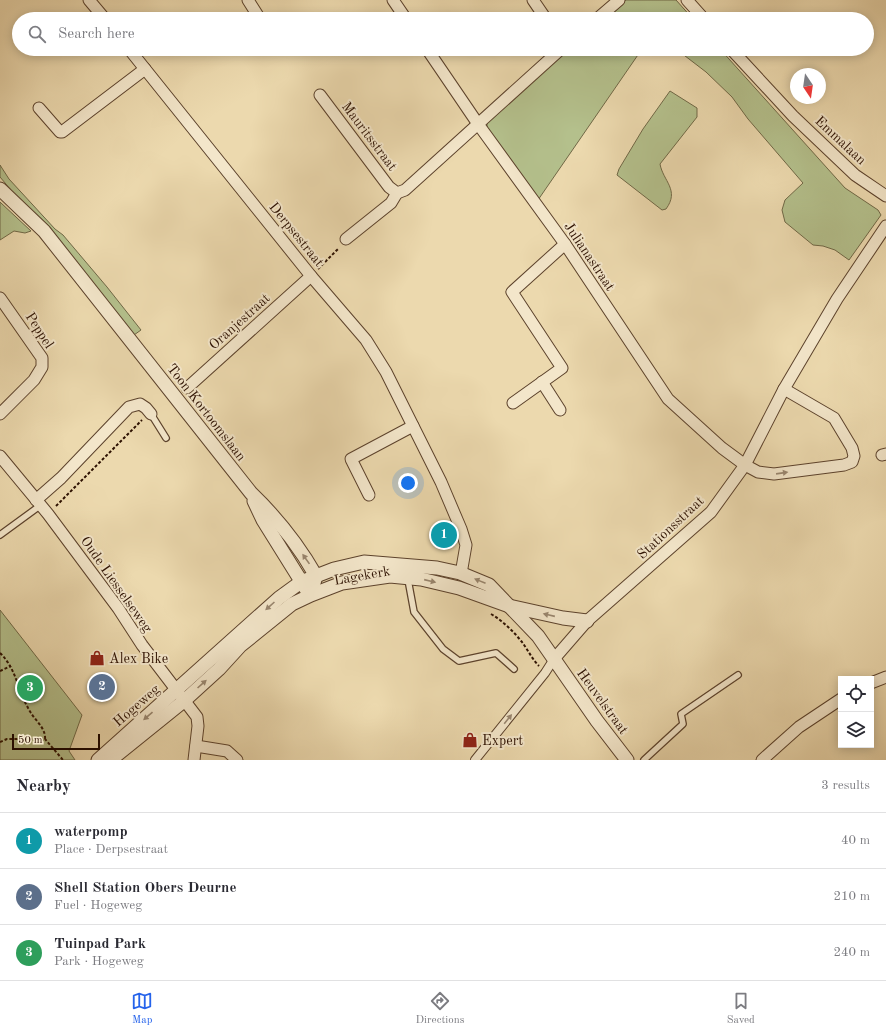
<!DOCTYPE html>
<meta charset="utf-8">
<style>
:root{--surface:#fff;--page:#f2f2f3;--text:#2b2b33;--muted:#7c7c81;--line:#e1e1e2;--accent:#2563eb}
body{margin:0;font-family:"Old Standard TT",serif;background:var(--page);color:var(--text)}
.controls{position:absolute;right:12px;bottom:12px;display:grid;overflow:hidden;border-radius:0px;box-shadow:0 2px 10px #0003}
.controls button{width:36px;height:36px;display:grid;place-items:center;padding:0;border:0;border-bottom:1px solid var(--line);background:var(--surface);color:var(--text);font:20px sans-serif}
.compass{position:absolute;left:790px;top:68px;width:36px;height:36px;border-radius:50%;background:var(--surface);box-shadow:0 2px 10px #0003;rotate:167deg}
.scale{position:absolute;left:12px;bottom:10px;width:88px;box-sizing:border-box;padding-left:4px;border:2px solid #2c1000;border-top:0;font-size:11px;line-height:14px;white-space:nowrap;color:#2c1000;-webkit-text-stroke:3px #f3e6ca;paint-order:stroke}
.you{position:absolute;left:408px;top:483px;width:14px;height:14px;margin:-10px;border:3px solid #fff;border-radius:50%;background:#1a73e8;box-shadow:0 0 0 6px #1a73e833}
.badge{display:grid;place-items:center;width:26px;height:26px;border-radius:50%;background:var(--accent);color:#fff;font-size:13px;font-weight:700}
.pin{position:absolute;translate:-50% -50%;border:2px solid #fff;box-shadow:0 1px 4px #0006}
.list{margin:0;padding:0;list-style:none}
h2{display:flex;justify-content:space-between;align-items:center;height:52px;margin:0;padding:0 16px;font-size:17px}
h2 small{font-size:13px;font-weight:400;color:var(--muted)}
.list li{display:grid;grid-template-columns:26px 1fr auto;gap:12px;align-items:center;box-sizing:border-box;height:56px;padding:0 16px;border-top:1px solid var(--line)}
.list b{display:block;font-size:15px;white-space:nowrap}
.list p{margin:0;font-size:13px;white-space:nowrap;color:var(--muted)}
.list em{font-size:13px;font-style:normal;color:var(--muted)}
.icon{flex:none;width:22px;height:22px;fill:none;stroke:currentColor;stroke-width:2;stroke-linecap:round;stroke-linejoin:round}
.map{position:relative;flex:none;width:886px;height:760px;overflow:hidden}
.search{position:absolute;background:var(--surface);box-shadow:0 2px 10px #0003;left:12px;right:12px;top:12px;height:44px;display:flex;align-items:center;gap:10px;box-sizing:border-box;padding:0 14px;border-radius:22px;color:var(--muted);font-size:15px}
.sheet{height:220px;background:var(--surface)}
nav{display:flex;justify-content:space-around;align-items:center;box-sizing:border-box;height:56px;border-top:1px solid var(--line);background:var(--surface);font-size:11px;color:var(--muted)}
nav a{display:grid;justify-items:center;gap:2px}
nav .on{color:var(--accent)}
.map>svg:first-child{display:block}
.green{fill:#b4c08c;stroke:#706846}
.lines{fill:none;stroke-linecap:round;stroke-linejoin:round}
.service-casing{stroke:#5c422c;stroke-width:8}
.pedestrian-casing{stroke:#5c422c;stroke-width:10}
.minor-casing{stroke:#5c422c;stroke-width:13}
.tertiary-casing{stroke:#5c422c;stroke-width:15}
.path{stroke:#2c1000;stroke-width:2;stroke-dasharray:3 2;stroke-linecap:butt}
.service{stroke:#f3e6ca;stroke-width:5.5}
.pedestrian{stroke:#f3e6ca;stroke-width:8}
.minor{stroke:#f3e6ca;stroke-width:11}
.tertiary{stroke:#f3e6ca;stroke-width:13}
.oneway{fill:#99866f}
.labels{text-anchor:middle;stroke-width:4;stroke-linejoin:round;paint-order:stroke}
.street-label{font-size:14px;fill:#2c1000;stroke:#f3e6ca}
.poi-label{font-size:14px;fill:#2c1000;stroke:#f3e6ca;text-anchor:start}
</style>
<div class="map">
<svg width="886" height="760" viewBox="0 0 886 760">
<rect width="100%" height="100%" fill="#ecd9ae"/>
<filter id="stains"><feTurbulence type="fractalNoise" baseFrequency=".005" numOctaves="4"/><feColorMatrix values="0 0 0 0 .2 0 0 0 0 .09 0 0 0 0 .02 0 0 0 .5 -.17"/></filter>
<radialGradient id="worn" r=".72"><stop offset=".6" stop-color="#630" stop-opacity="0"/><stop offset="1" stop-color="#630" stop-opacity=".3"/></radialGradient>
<g class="green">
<polygon points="626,0 676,0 693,19 603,19"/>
<polygon points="566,49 642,49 538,200 487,128 487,122"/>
<polygon points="676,49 720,49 845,188 878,210 881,215 849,260 835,250 823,246 813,245 785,222 782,210 785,200 803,183 748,119 732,97 706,72"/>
<path d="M670 91 697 108V117L660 164C663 181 680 190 666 209L662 210 617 175 619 169 643 129Z"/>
<polygon points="0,165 9,179 55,229 63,235 107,287 141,330 134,335 0,177"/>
<polygon points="0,202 1,203 31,231 25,233 14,231 0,240"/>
<polygon points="0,610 82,715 69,751 75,760 0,760"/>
</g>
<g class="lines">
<defs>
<g id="service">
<polyline points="151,414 166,438"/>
<polyline points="0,535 41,505"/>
<polyline points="408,578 409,585 414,612 443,649 459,661 496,653 514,669"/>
<polyline points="644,760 683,724 681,714 738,675"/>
</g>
<polyline id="pedestrian" points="475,760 545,673 554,659"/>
<g id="minor">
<polyline points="89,0 105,19"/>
<polyline points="248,0 260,19"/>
<polyline points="393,0 406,19"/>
<polyline points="533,0 546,19"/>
<polyline points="687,0 704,19"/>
<polyline points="597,19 619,0"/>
<polyline points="129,49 311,276 366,340 386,372 441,482 461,529 466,545 462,568 460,573"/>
<polyline points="427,49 478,124 565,244 668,399 722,448 745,465 758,472 774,474 844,465 852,462 854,456 852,448 834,418 784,389"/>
<polyline points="731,49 793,116 855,175 886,196"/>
<polyline points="320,95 389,187 397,193 405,190 561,49"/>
<polyline points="39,108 60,132 62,132 145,69"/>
<polyline points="346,239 391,203 397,193"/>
<polyline points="0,298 42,358 42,367 34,380 0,414"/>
<polyline points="542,382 560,410"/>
<polyline points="187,388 311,276"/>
<polyline points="513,403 562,368 512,292 565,244"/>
<polyline points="882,455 886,454"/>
<polyline points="0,456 48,514 118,608 142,645 197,717 198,726 194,760"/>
<polyline points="369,495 351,459 413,426"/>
<polyline points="36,500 61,478 129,407 140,404 146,408 151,414"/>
<polyline points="554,659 587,621 711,512 745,465 784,389 837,299 886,226"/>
<polyline points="871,683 886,677"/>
<polyline points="196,746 227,751 237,760"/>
<polyline points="762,760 799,727 841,699"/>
</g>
<g id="tertiary">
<path d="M0 189 44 231 251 493C276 517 299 546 316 576L314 583"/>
<polyline points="254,501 263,520 306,589"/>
<polyline points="113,758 185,700 219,669 240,646 292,604 311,595 342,583 390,576 421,579 459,588 509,606 563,618 587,621"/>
<polyline points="98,760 279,598 301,582 316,576 334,569 364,562 437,568 460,573 489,585 538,636 597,721 627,760"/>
</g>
</defs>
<use href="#service" class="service-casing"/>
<use href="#pedestrian" class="pedestrian-casing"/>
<use href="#minor" class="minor-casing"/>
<use href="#tertiary" class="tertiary-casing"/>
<g class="path">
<polyline points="318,269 339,248"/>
<polyline points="56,506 142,420"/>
<path d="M491 614C503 621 514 632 522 642 528 650 532 659 539 666"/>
<path d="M0 653C17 669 18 693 31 713 36 721 46 729 45 739"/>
<polyline points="0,671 11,666"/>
<polyline points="0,742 7,739 45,739 63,760"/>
</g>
<use href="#service" class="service"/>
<use href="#pedestrian" class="pedestrian"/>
<use href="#minor" class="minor"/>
<use href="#tertiary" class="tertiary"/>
</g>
<defs><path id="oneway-solid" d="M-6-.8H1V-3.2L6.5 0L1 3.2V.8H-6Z"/></defs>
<g class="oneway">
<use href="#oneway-solid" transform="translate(782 473) rotate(-8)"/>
<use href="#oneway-solid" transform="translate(306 559) rotate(-125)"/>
<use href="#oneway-solid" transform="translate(430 581) rotate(13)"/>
<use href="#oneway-solid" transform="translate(480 581) rotate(-158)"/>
<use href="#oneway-solid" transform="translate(270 606) rotate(138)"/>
<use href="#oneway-solid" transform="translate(549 615) rotate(-167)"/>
<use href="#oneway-solid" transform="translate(202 684) rotate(-42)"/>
<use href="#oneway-solid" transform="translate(148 716) rotate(139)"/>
<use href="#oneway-solid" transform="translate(508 719) rotate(-51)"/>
</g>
<defs>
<symbol id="shop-bare" viewBox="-9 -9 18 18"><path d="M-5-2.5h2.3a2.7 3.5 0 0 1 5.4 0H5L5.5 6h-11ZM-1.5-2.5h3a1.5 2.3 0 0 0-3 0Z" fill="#8f2418" stroke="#f3e6ca" stroke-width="2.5" paint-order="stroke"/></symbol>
</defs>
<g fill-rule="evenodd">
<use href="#shop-bare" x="86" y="647" width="22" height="22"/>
<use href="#shop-bare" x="459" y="729" width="22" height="22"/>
</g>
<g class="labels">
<g class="street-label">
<text transform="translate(370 136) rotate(53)" y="5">Mauritsstraat</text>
<text transform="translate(841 140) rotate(43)" y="5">Emmalaan</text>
<text transform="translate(297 234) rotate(51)" y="5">Derpsestraat</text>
<text transform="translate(590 256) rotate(56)" y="5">Julianastraat</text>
<text transform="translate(239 321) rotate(-42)" y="5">Oranjestraat</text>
<text transform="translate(40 330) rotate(57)" y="5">Peppel</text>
<text transform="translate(207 412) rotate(52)" y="5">Toon Kortoomslaan</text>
<text transform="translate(670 527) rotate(-43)" y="5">Stationsstraat</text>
<text transform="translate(362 575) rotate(-10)" y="5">Lagekerk</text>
<text transform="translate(117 584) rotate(55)" y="5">Oude Liesselseweg</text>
<text transform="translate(603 701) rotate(54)" y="5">Heuvelstraat</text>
<text transform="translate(136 705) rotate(-41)" y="5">Hogeweg</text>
</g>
<g class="poi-label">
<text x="109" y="663">Alex Bike</text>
<text x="482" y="745">Expert</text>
</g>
</g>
<rect width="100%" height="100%" filter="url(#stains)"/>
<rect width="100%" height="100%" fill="url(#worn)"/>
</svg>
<div class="controls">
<button><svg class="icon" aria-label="locate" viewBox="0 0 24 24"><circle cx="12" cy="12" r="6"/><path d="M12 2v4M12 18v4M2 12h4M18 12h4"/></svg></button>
<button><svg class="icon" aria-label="layers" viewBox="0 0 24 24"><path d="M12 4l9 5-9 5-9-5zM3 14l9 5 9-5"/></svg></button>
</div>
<svg class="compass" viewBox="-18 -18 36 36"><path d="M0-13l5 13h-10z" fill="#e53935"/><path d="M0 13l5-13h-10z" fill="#7c7c81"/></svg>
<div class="scale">50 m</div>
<div class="you"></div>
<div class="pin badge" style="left:444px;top:535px;background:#0f9aa8">1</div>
<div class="pin badge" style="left:102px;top:687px;background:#5c6f8a">2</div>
<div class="pin badge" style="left:30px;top:688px;background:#2e9e5b">3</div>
<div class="search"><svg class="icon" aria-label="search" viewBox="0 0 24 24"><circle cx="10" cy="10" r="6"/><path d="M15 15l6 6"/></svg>Search here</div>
</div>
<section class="sheet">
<h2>Nearby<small>3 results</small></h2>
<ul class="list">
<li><span class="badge" style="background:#0f9aa8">1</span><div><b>waterpomp</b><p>Place · Derpsestraat</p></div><em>40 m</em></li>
<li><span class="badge" style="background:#5c6f8a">2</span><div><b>Shell Station Obers Deurne</b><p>Fuel · Hogeweg</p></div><em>210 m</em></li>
<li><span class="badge" style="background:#2e9e5b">3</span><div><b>Tuinpad Park</b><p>Park · Hogeweg</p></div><em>240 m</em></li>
</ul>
</section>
<nav>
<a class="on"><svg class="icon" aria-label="map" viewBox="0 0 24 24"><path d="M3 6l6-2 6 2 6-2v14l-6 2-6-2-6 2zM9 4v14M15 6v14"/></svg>Map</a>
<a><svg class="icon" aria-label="directions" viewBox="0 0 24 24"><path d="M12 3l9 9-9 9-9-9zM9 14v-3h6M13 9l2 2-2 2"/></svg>Directions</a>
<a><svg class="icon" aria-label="saved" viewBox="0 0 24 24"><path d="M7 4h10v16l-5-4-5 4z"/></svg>Saved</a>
</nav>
